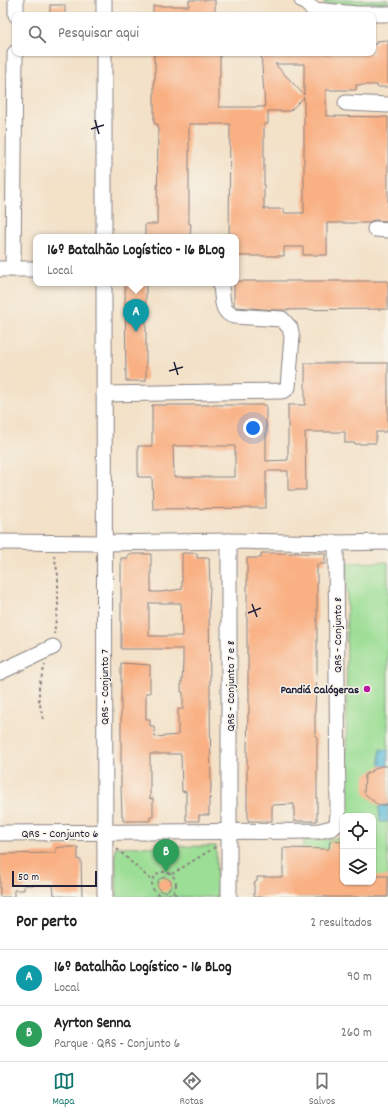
<!DOCTYPE html>
<html lang="pt">
<meta charset="utf-8">
<style>
:root{--surface:#fff;--page:#f2f2f2;--text:#222;--muted:#767676;--line:#e0e0e0;--accent:#0f766e}
body{margin:0;font-family:Dekko,sans-serif;background:var(--page);color:var(--text)}
.controls{position:absolute;right:12px;bottom:12px;display:grid;overflow:hidden;border-radius:8px;box-shadow:0 1px 3px #0004}
.controls button{width:36px;height:36px;display:grid;place-items:center;padding:0;border:0;border-bottom:1px solid var(--line);background:var(--surface);color:var(--text);font:20px sans-serif}
.scale{position:absolute;left:12px;bottom:10px;width:85px;box-sizing:border-box;padding-left:4px;border:2px solid #22223b;border-top:0;font-size:11px;line-height:14px;white-space:nowrap;color:#22223b;-webkit-text-stroke:3px #f7f3e8;paint-order:stroke}
.you{position:absolute;left:253px;top:428px;width:14px;height:14px;margin:-10px;border:3px solid #fff;border-radius:50%;background:#1a73e8;box-shadow:0 0 0 6px #1a73e833}
.badge{display:grid;place-items:center;width:26px;height:26px;border-radius:50%;background:var(--accent);color:#fff;font-size:13px;font-weight:700}
.pin{position:absolute;translate:-50% -33px;filter:drop-shadow(0 1px 2px #0008)}
.pin::after{content:'';position:absolute;top:21px;width:14px;height:12px;background:inherit;clip-path:polygon(0 0,100% 0,50% 100%)}
.popup{position:absolute;left:33px;top:234px;width:206px;height:52px;box-sizing:border-box;display:grid;place-content:center;border-radius:8px;background:var(--surface);filter:drop-shadow(0 1px 3px #0005);font-size:13px;white-space:nowrap;color:var(--muted)}
.popup b{font-size:15px;color:var(--text)}
.popup::after{content:'';position:absolute;left:50%;top:100%;margin-left:-8px;border:8px solid transparent;border-top-color:var(--surface)}
.list{margin:0;padding:0;list-style:none}
h2{display:flex;justify-content:space-between;align-items:center;height:52px;margin:0;padding:0 16px;font-size:17px}
h2 small{font-size:13px;font-weight:400;color:var(--muted)}
.list li{display:grid;grid-template-columns:26px 1fr auto;gap:12px;align-items:center;box-sizing:border-box;height:56px;padding:0 16px;border-top:1px solid var(--line)}
.list b{display:block;font-size:15px;white-space:nowrap}
.list p{margin:0;font-size:13px;white-space:nowrap;color:var(--muted)}
.list em{font-size:13px;font-style:normal;color:var(--muted)}
.icon{flex:none;width:22px;height:22px;fill:none;stroke:currentColor;stroke-width:2;stroke-linecap:round;stroke-linejoin:round}
.map{position:relative;flex:none;width:388px;height:897px;overflow:hidden}
.search{position:absolute;background:var(--surface);box-shadow:0 1px 3px #0004;left:12px;right:12px;top:12px;height:44px;display:flex;align-items:center;gap:10px;box-sizing:border-box;padding:0 14px;border-radius:8px;color:var(--muted);font-size:15px}
.sheet{height:164px;background:var(--surface)}
nav{display:flex;justify-content:space-around;align-items:center;box-sizing:border-box;height:56px;border-top:1px solid var(--line);background:var(--surface);font-size:11px;color:var(--muted)}
nav a{display:grid;justify-items:center;gap:2px}
nav .on{color:var(--accent)}
.map>svg:first-child{display:block}
.green{fill:#9cde95;stroke:#5f8068}
.water{fill:#58bad7;stroke:#3d6e89}
.building{fill:#f9b184;fill-rule:evenodd}
.lines{fill:none;stroke-linecap:round;stroke-linejoin:round}
.minor-casing{stroke:#8a8282;stroke-width:17}
.path{stroke:#8a8282;stroke-width:2;stroke-dasharray:3 3;stroke-linecap:butt}
.minor{stroke:#fff;stroke-width:15}
.ticks{fill:none;stroke:#22223b;stroke-width:1.5}
.poi-dot{fill:#b5179e;stroke:#f7f3e8;stroke-width:1.5}
.labels{text-anchor:middle;stroke-width:3;stroke-linejoin:round;paint-order:stroke}
.street-label{font-size:12px;fill:#22223b;stroke:#f7f3e8}
.poi-label{font-size:12px;font-weight:bold;fill:#22223b;stroke:#f7f3e8;text-anchor:end}
</style>
<div class="map">
<svg width="388" height="897" viewBox="0 0 388 897">
<rect width="100%" height="100%" fill="#f7f3e8"/>
<filter id="ink" filterUnits="userSpaceOnUse"><feTurbulence type="fractalNoise" baseFrequency=".025" numOctaves="2"/><feDisplacementMap in="SourceGraphic" scale="8" xChannelSelector="R" yChannelSelector="G"/><feConvolveMatrix kernelMatrix="1 2 1 2 8 2 1 2 1" color-interpolation-filters="sRGB"/></filter>
<filter id="wash" filterUnits="userSpaceOnUse"><feTurbulence type="fractalNoise" baseFrequency=".012" numOctaves="4" result="noise"/><feDisplacementMap in="SourceGraphic" scale="16" xChannelSelector="R" yChannelSelector="G"/><feGaussianBlur stdDeviation="0.9" result="paint"/><feColorMatrix in="noise" values="0 0 0 0 0 0 0 0 0 0 0 0 0 0 0 0 0 1.4 0 .05"/><feComposite in="paint" operator="in"/></filter>
<g filter="url(#wash)">
<rect width="100%" height="100%" fill="#f3e1c8"/>
<g class="green">
<polygon points="324,0 388,0 388,5 324,4"/>
<polygon points="388,562 388,897 297,897 297,874 304,840 343,838 343,882 373,882 373,816 346,816 347,563"/>
<polygon points="216,846 217,897 117,897 115,847"/>
</g>
<g class="water">
<polygon points="380,749 388,750 388,766 380,766"/>
<polygon points="388,804 388,822 380,822 379,806"/>
</g>
<g id="blocks">
<g class="building">
<polygon points="189,0 215,0 215,15 153,15 153,6 189,6"/>
<rect x="50" y="5" width="15" height="10"/>
<path d="M388 40V87H377V85H356V90H326V116L388 117V221L375 220 371 221 368 223H327V255H303V247H284V256H236V237H229L230 124H189V224H191L190 237H145V224H157L158 124H154V79H155V62H154V53H220V77H219V107H265L261 53H373V44H377L376 41ZM275 64H304V95ZM304 97V213H284V209H264V124H268V111H290Z"/>
<polygon points="236,281 388,281 388,309 275,310 236,307 234,306 234,283 236,283"/>
<polygon points="146,283 146,381 126,381 125,284"/>
<path d="M305 363H388V430H386V432H376V443H367V444H355V443H345V432H305L306 490H288V471H266V508L153 509 152 477H138V446H152V405H266V461L288 460V405H305ZM173 446H235V477H174Z"/>
<path d="M182 553H197V558H209L210 587 209 609 210 682V699L211 788 210 799 209 798V815H199V821H186V791L182 792 181 754H150V799L153 798V817H150V821H123V816H122L121 788V663L150 665V693H146V719H150V726H154L155 737 178 735V709H183V692H181V681L182 682 183 662V649H121V558H128V554H151V592H161L182 589ZM149 603H181L182 636H149Z"/>
<polygon points="261,553 325,553 325,564 317,564 317,670 315,709 315,736 317,736 317,821 294,821 294,804 272,805 272,821 248,821 248,810 247,810 247,750 248,714 249,714 249,687 248,687 248,654 247,654 247,558 261,558"/>
<polygon points="380,766 388,766 388,804 379,806 364,793 365,775"/>
<polygon points="330,841 343,842 343,882 373,882 373,876 388,876 388,897 254,897 254,883 257,881 257,877 283,877 283,848 329,849"/>
<polygon points="62,847 78,847 78,860 81,860 82,897 57,896 57,895 54,895 53,885 24,885 24,890 14,890 14,897 0,897 0,854 56,853 56,848"/>
<polygon points="165,877 171,881 171,887 166,892 160,891 157,885 159,879"/>
</g>
</g>
</g>
<g filter="url(#ink)">
<use href="#blocks" fill-opacity="0" stroke="#8a8282" stroke-width="1"/>
<g class="lines">
<defs>
<g id="minor">
<polyline points="104,0 104,15"/>
<polyline points="302,0 314,10 357,14 388,14"/>
<polyline points="16,15 16,0"/>
<polyline points="104,53 104,237"/>
<polyline points="346,103 388,105"/>
<polyline points="375,229 388,230"/>
<polyline points="0,269 36,269"/>
<polyline points="13,269 15,53"/>
<polyline points="104,283 105,897"/>
<path d="M104 394 281 391 285 390 288 387 292 337 290 328 282 319 234 316C219 312 224 295 220 283"/>
<polyline points="0,542 104,543 229,541 336,543 388,542"/>
<polyline points="0,672 53,647"/>
<polyline points="0,833 319,831 332,828 337,824 338,814 336,543"/>
<polyline points="229,897 229,541"/>
</g>
</defs>
<use href="#minor" class="minor-casing"/>
<g class="path">
<polyline points="54,555 58,575 58,605 54,634"/>
<polyline points="43,719 39,700 39,686 45,665"/>
<polyline points="117,849 152,881"/>
<circle cx="164" cy="884" r="12"/>
<polyline points="172,874 217,846"/>
<polyline points="174,893 178,897"/>
</g>
<use href="#minor" class="minor"/>
</g>
</g>
<path class="ticks" d="M95 120 99 134M91 129 104 125M174 362 178 375M169 371 183 367M252 604 257 617M248 613 261 608"/>
<circle class="poi-dot" cx="367" cy="689" r="4"/>
<g class="labels">
<g class="street-label">
<text transform="translate(337 635) rotate(-90)" y="4">QRS - Conjunto 8</text>
<text transform="translate(230 686) rotate(-90)" y="4">QRS - Conjunto 7 e 8</text>
<text transform="translate(104 687) rotate(-90)" y="4">QRS - Conjunto 7</text>
<text x="60" y="837">QRS - Conjunto 6</text>
</g>
<g class="poi-label">
<text x="359" y="693">Pandiá Calógeras</text>
</g>
</g>
</svg>
<div class="controls">
<button><svg class="icon" aria-label="locate" viewBox="0 0 24 24"><circle cx="12" cy="12" r="6"/><path d="M12 2v4M12 18v4M2 12h4M18 12h4"/></svg></button>
<button><svg class="icon" aria-label="layers" viewBox="0 0 24 24"><path d="M12 4l9 5-9 5-9-5zM3 14l9 5 9-5"/></svg></button>
</div>
<div class="scale">50 m</div>
<div class="you"></div>
<div class="pin badge" style="left:136px;top:332px;background:#0f9aa8">A</div>
<div class="popup"><b>16º Batalhão Logístico - 16 BLog</b>Local</div>
<div class="pin badge" style="left:166px;top:872px;background:#2e9e5b">B</div>
<div class="search"><svg class="icon" aria-label="search" viewBox="0 0 24 24"><circle cx="10" cy="10" r="6"/><path d="M15 15l6 6"/></svg>Pesquisar aqui</div>
</div>
<section class="sheet">
<h2>Por perto<small>2 resultados</small></h2>
<ul class="list">
<li><span class="badge" style="background:#0f9aa8">A</span><div><b>16º Batalhão Logístico - 16 BLog</b><p>Local</p></div><em>90 m</em></li>
<li><span class="badge" style="background:#2e9e5b">B</span><div><b>Ayrton Senna</b><p>Parque · QRS - Conjunto 6</p></div><em>260 m</em></li>
</ul>
</section>
<nav>
<a class="on"><svg class="icon" aria-label="map" viewBox="0 0 24 24"><path d="M3 6l6-2 6 2 6-2v14l-6 2-6-2-6 2zM9 4v14M15 6v14"/></svg>Mapa</a>
<a><svg class="icon" aria-label="directions" viewBox="0 0 24 24"><path d="M12 3l9 9-9 9-9-9zM9 14v-3h6M13 9l2 2-2 2"/></svg>Rotas</a>
<a><svg class="icon" aria-label="saved" viewBox="0 0 24 24"><path d="M7 4h10v16l-5-4-5 4z"/></svg>Salvos</a>
</nav>
